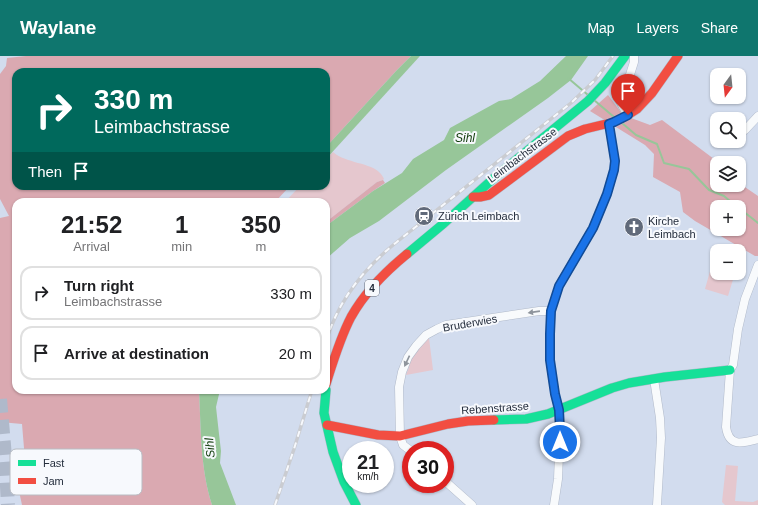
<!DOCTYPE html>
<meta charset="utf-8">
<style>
body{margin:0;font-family:Arial,sans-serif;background:#f6f6f6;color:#202124;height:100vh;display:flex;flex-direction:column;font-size:15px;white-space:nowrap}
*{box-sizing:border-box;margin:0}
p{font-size:13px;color:#757577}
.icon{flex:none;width:22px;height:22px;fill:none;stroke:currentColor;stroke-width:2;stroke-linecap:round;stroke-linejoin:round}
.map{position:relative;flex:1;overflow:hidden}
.panel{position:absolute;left:12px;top:142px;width:318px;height:196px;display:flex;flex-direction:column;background:#fff;border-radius:12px;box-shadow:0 1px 3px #0004}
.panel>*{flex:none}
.guide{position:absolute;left:12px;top:12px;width:318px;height:122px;border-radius:12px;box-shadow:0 1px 3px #0004;background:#00695c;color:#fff;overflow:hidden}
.needle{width:26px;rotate:195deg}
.controls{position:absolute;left:710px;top:12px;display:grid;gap:8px}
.controls a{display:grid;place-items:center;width:36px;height:36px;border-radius:8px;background:#fff;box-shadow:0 1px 3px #0004;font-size:20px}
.speed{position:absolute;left:342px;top:385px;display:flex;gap:8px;font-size:20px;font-weight:700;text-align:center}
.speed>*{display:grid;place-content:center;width:52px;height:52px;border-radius:50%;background:#fff;box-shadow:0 1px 3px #0004;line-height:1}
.speed small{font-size:10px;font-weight:400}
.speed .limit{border:6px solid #d22;background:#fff;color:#111}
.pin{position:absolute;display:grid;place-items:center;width:34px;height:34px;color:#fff;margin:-41px -17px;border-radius:50% 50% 50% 0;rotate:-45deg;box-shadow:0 0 4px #0007}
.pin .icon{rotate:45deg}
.me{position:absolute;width:44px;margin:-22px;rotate:0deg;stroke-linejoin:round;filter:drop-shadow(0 0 3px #0008)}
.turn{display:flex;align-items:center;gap:14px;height:84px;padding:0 16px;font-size:18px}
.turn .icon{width:52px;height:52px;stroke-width:2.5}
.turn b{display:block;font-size:28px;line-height:34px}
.then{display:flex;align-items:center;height:38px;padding:0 16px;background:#0003;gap:8px;font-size:15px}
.eta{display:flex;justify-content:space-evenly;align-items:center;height:68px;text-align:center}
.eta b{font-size:24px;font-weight:700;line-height:28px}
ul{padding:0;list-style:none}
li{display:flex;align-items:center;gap:12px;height:54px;margin:0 8px 6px;padding:0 8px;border:2px solid #e0e0e0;border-radius:12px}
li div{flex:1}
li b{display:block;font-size:15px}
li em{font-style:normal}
header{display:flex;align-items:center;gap:24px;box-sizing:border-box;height:56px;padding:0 20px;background:#0f766e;color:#fff}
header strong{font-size:19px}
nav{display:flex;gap:22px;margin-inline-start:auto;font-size:14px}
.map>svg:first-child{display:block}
.green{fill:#e5c7ce}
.forest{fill:#daa9b1;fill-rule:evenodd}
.water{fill:#97c699}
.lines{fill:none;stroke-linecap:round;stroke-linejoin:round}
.stream{stroke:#97c699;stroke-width:2}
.highway-tunnel{stroke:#afb9ca;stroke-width:14;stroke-dasharray:14 7;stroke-linecap:butt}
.street-casing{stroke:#b1baca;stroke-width:9}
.fast-casing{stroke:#b1baca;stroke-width:10}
.jam-casing{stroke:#b1baca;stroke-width:10}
.street{stroke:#f8fafc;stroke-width:8}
.fast{stroke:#16e098;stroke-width:9}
.jam{stroke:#f24e42;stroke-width:9}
.rail-casing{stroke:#caccd1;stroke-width:3.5}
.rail{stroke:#f7f9fd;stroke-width:2;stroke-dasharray:6;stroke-linecap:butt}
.oneway{fill:#8e949c}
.route-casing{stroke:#114b97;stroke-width:10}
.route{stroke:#1a73e8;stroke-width:7}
.labels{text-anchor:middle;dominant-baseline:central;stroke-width:4;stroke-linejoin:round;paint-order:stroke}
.shield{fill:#f7f9fd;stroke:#636a76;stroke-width:1}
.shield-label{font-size:10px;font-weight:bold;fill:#242d3c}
.street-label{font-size:11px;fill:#242d3c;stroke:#f7f9fd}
.poi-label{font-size:11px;fill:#242d3c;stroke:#f7f9fd;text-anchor:start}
.water-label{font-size:12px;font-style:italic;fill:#103b0a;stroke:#f7f9fd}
.key{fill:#f7f9fd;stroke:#b8bcc3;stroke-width:1}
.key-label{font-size:11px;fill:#242d3c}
</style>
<header>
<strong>Waylane</strong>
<nav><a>Map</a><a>Layers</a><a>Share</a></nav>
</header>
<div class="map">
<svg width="758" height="449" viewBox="0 0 758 449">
<rect width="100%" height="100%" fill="#d2dcee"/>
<g class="green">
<path d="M333,96C345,107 372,107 380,117C382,119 383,121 384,123L383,124L377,126L326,166V146H285L300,130H326V103Z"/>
<polygon points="714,201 717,202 717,217 735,217 728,240 705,233"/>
<path d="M429,282L433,314L406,319L409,311L407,310C411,300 420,289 429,282Z"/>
<polygon points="726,409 738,410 735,445 753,446 758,444 758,449 725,449 722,446"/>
</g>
<g class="forest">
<path d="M26,0H411L397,14L326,91V16H16V130H290L275,146H16V334H199C201,372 200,412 212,449H22L19,435L25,404L22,368L0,366V162L9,160L0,143V18L6,10L7,2Z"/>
<path d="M608,39L623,59L650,69L662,64L714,103L715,116L717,117V129H739V127L758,140V200H755L695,165L683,156L680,136L653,121L654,98L645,89L590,55ZM717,151H739V173H717Z"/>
<polygon points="383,124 385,127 373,135 326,170 326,166 377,126"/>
</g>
<g class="water">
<polygon points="411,0 420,0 326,103 326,91 397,14"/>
<polygon points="566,0 588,0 571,24 548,42 446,114 379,165 350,182 326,203 326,170 373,135 402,117 413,103 444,84 450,72 499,45 511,43 540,25"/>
<path d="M199,334H220L216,351L219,378L221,395L220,407L236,449H212C200,412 201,372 199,334Z"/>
</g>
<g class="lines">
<g class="stream">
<polyline points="568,22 588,39"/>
<polyline points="594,44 614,61"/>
<polyline points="622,67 636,79 657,88 664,107 689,113 709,134 724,140 737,151"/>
<polyline points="739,152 758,167"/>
</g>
<polyline class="highway-tunnel" points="0,343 6,412 8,449"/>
<defs>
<g id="street">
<polyline points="628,59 623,51 621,47 634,6 634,0"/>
<polyline points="739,78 745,74 758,60"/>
<path d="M758,209L745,243L738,273L733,309L730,314L726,371C729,392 743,387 758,383"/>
<polyline points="654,323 660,362 661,382 657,449"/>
<polyline points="411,395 403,389 400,380 399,331 402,316 408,301 416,290 426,279 437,273 446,269 539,255 551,255"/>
<polyline points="445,425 472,449"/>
<polyline points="554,449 558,423 560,374 559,354 555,338 550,304 550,279 551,255 559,230 593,172 607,138 614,114 615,105 609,68"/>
</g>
<g id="fast">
<polyline points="407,198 443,168 494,122 588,45 605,27 625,0"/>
<polyline points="326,334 324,357 333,396 344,426 356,449"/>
<polyline points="494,364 526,363 548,358 612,332 629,327 665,321 730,314"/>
</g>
<g id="jam">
<polyline points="473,141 480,141 489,139 568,80 585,73 614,66 623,62 637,53 652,37 678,0"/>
<path d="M326,328C333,306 340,282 351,261C365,236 385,216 407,198"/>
<polyline points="327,369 378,379 400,380 448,368 468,365 494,364"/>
</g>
</defs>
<use href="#street" class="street-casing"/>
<use href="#fast" class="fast-casing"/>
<use href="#jam" class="jam-casing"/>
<use href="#street" class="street"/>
<use href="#fast" class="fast"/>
<use href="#jam" class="jam"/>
<defs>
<g id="rail">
<path d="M326,285C339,243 364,212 398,185L571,47L595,24L613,0"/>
<polyline points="275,449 294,393 312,334"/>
</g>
</defs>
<use href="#rail" class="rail-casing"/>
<use href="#rail" class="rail"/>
</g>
<defs><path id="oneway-solid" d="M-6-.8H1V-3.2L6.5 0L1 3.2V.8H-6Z"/></defs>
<g class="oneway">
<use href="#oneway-solid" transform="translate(534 256) rotate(172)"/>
<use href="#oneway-solid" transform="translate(407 305) rotate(115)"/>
</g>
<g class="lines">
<defs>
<polyline id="route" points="560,386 560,374 559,354 555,338 550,304 550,278 551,255 559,230 593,172 607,138 614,114 615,105 609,68 614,66 628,59"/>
</defs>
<use href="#route" class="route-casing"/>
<use href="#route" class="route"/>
</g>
<defs>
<symbol id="station-disc" viewBox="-11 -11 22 22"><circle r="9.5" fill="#616a7a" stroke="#f7f9fd"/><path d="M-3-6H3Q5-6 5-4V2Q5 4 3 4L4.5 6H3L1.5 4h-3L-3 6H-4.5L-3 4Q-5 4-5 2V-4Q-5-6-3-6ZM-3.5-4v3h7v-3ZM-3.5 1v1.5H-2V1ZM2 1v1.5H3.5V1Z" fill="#fff"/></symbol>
<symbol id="church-disc" viewBox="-11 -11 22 22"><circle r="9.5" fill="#616a7a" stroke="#f7f9fd"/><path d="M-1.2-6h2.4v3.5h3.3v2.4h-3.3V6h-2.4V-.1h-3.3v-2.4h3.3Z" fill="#fff"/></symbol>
</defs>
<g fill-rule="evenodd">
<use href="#station-disc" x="413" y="149" width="22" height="22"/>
<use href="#church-disc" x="623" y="160" width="22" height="22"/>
</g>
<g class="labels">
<rect class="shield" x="365" y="224" width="14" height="16" rx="3"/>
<g class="shield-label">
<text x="372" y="232">4</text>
</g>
<g class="street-label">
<text transform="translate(522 99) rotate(-37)">Leimbachstrasse</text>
<text transform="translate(470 267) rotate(-10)">Bruderwies</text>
<text transform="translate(495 352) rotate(-4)">Rebenstrasse</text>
</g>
<g class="poi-label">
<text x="438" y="160">Zürich Leimbach</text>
<text x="648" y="165">Kirche<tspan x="648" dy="13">Leimbach</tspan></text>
</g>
<g class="water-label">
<text x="465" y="82">Sihl</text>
<text transform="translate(210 392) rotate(-95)">Sihl</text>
</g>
</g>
<rect x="10" y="393" width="132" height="46" rx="6" class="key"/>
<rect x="18" y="404" width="18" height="6" fill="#16e098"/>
<rect x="18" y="422" width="18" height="6" fill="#f24e42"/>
<g class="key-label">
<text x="43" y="411">Fast</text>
<text x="43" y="429">Jam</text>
</g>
</svg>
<div class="controls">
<a><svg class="needle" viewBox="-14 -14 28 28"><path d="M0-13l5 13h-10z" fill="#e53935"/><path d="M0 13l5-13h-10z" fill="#757577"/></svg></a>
<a><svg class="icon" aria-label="search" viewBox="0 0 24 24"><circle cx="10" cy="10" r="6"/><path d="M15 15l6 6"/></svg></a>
<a><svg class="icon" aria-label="layers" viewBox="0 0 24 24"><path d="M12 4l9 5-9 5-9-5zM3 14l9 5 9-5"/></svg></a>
<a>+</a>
<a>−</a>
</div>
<div class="speed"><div>21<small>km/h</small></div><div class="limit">30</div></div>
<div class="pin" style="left:628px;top:59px;background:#d93025"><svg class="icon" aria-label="arrive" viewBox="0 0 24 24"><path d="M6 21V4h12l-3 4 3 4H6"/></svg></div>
<svg class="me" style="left:560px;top:386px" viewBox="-20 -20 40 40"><circle r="17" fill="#1a73e8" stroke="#fff" stroke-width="3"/><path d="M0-11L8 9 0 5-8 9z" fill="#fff"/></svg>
<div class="guide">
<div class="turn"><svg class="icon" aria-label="right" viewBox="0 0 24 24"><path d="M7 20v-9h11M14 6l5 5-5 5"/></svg><div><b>330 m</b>Leimbachstrasse</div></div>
<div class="then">Then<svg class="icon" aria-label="arrive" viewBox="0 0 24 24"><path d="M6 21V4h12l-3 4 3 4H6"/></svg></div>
</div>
<section class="panel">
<div class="eta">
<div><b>21:52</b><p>Arrival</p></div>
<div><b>1</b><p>min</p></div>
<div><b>350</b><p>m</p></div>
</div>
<ul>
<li><svg class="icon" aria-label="right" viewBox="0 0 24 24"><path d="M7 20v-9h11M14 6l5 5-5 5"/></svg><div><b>Turn right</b><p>Leimbachstrasse</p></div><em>330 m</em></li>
<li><svg class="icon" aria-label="arrive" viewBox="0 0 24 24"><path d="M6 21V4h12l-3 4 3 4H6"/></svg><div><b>Arrive at destination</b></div><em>20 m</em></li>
</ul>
</section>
</div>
